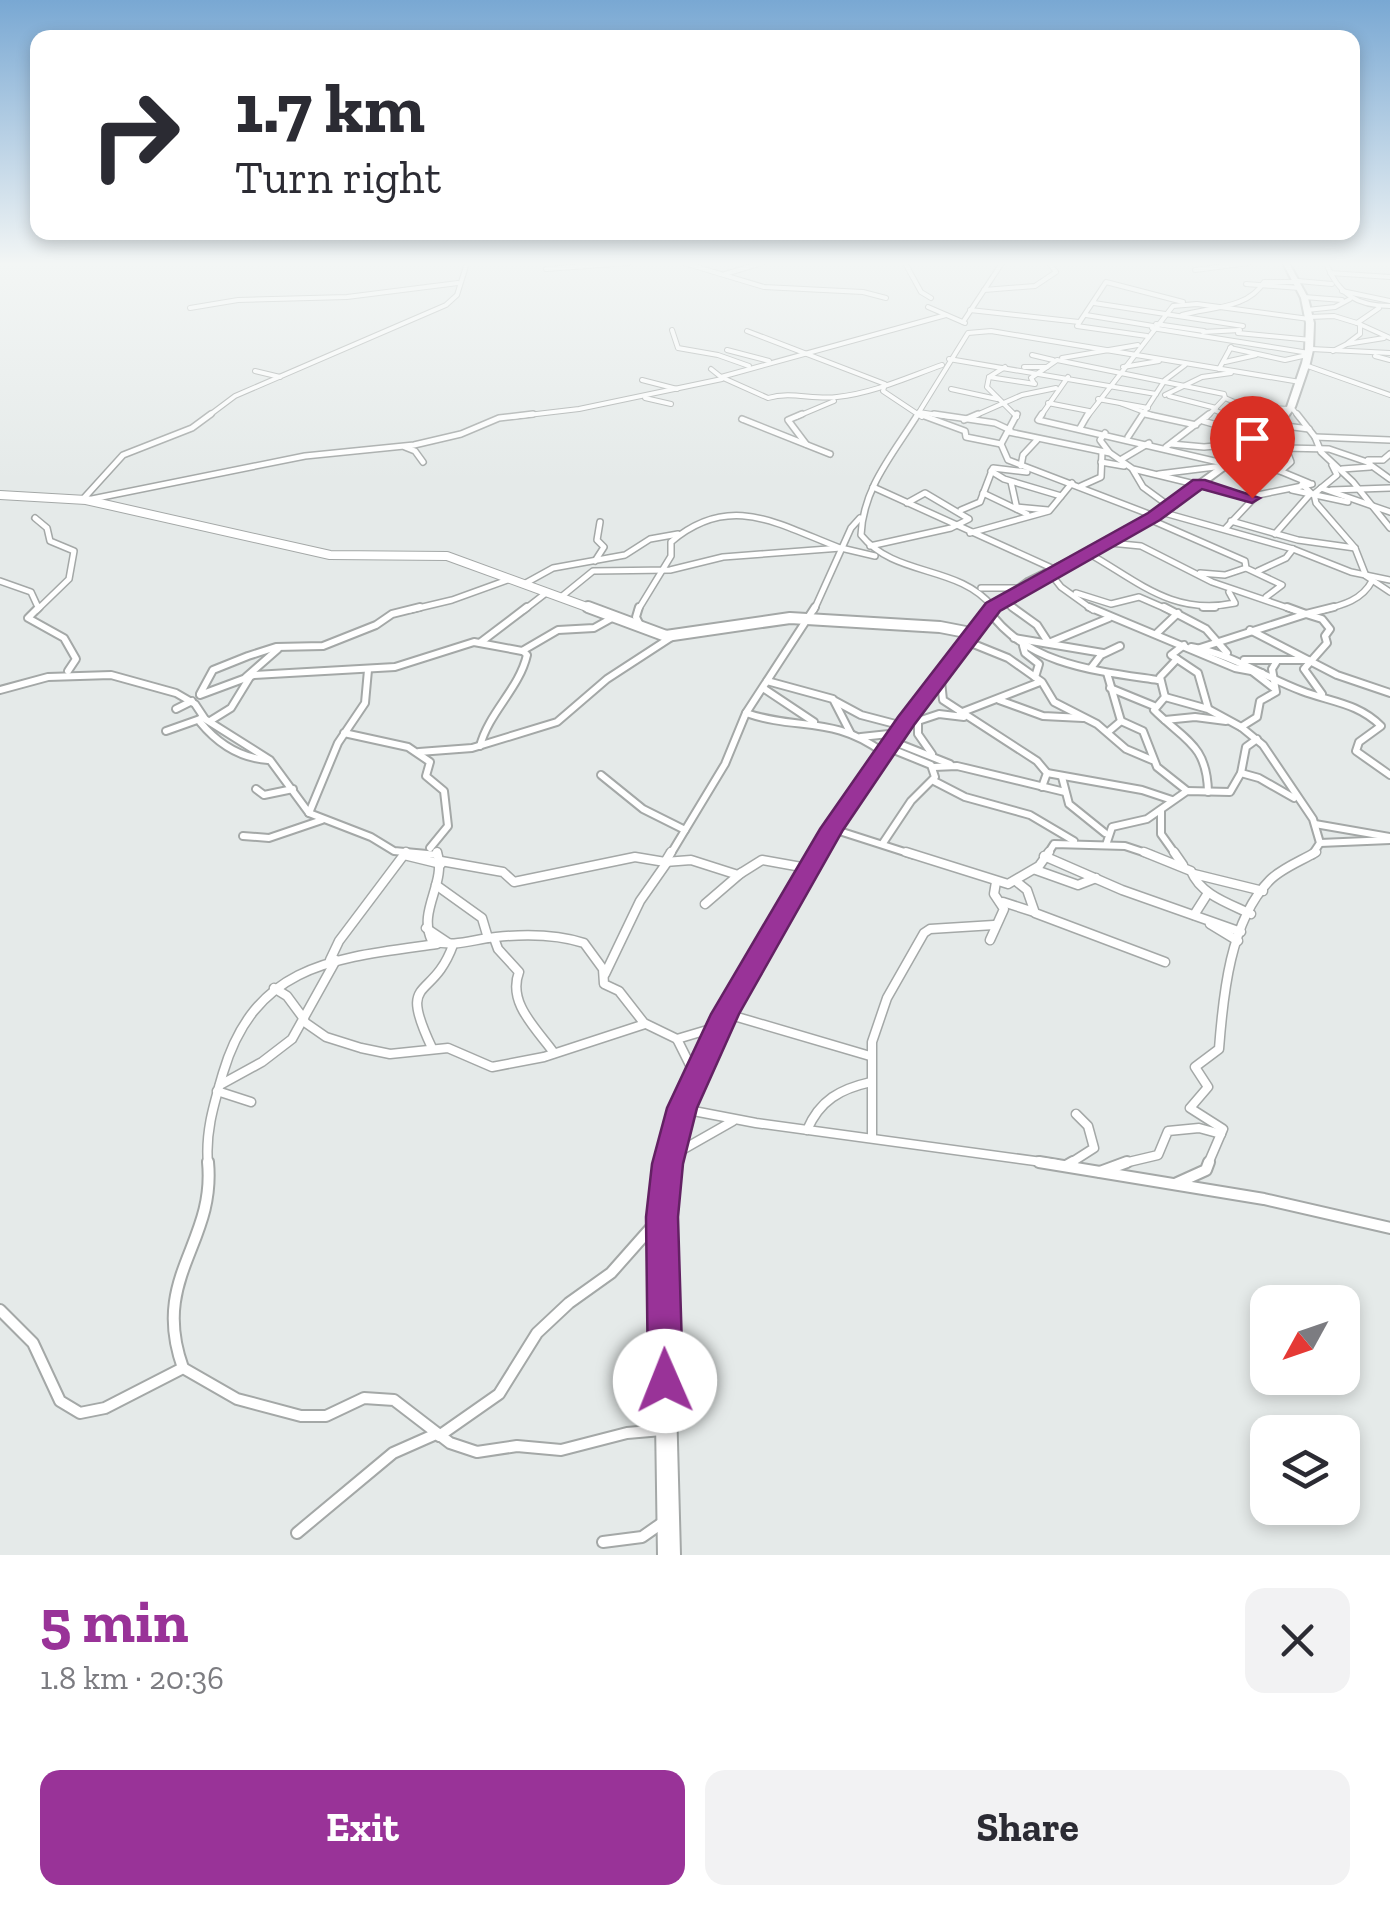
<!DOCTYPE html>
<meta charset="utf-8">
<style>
body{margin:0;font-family:"Zilla Slab",serif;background:#f2f2f3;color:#2b2b33;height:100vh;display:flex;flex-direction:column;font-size:38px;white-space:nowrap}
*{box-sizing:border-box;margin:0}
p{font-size:32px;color:#7c7c81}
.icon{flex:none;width:55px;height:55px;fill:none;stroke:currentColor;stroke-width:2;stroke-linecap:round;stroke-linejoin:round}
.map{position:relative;height:1555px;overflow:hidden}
.panel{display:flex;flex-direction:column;background:#fff;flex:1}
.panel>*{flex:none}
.hud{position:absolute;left:30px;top:30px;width:1330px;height:210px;border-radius:20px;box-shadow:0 5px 15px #0003;background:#fff;color:#2b2b33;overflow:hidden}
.needle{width:65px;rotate:230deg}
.controls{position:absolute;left:1250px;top:1285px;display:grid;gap:20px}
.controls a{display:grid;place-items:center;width:110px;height:110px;border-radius:20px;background:#fff;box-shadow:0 5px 15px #0003;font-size:50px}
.pin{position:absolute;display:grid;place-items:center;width:85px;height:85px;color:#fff;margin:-102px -42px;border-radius:50% 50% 50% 0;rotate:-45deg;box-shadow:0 0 10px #0007}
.pin .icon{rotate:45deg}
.me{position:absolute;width:110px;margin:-55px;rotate:359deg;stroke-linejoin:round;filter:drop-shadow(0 0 8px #0008)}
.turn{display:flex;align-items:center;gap:35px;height:210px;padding:0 40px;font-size:45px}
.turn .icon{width:130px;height:130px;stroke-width:2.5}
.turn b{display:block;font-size:70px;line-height:85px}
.round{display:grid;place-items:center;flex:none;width:105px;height:105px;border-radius:20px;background:#f2f2f3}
.summary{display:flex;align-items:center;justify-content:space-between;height:170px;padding:0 40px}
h1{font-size:60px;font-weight:700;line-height:75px;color:#993398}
.cta{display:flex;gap:20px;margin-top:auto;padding:20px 40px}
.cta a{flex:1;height:115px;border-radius:20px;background:#993398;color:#fff;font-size:40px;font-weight:700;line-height:115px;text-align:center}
.cta a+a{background:#f2f2f3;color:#2b2b33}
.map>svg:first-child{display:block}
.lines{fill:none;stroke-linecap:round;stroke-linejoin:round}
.street-far4-casing{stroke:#a4a8a7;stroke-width:6}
.street-far3-casing{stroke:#a4a8a7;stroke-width:8}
.street-far2-casing{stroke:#a4a8a7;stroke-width:10}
.street-far1-casing{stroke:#a4a8a7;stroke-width:11}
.street-casing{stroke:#a4a8a7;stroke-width:14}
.secondary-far1-casing{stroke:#a4a8a7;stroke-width:10}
.secondary-casing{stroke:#a4a8a7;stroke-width:14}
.highway-casing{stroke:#a4a8a7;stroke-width:4}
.street-far4{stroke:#fff;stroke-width:4}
.street-far3{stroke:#fff;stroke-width:5}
.street-far2{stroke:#fff;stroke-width:6}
.street-far1{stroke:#fff;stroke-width:8}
.street{stroke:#fff;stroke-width:10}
.secondary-far1{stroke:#fff;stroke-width:8}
.secondary{stroke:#fff;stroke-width:10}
.highway{fill:#fff;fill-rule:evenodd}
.route{fill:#993398;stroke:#632163;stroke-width:2.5}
</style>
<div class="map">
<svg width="1390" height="1555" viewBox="0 0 1390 1555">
<rect width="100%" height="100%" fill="#e5eae9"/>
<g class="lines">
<defs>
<g id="street-far4">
<polyline points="684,263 764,287 863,292 886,298"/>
<polyline points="905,263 921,292 931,298"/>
<path d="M1326,263C1338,294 1357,306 1390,306"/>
<polyline points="546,269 628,263"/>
<polyline points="1195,270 1248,263"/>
<polyline points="1330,273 1390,277"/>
<polyline points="725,274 762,263"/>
<polyline points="1298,281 1332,284"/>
<polyline points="1246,284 1300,288"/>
<polyline points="984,290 1035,286 1056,272 1049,263"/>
<polyline points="1342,291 1390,301"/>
<polyline points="1304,297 1342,300"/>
<polyline points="1094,303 1243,326"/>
<polyline points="928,307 965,323"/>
<polyline points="190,308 238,300 347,297 458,283"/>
<polyline points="1379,308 1357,323 1390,338"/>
<polyline points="970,310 1079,322"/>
<polyline points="1307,310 1335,307 1350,299"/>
<polyline points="1086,315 1153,326"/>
<path d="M1182,315C1210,307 1248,309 1264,282H1297"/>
<polyline points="1309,317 1334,316 1357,323"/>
<polyline points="963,322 1002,263"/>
<polyline points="1156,324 1204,331"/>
<polyline points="1152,328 1309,353"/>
<polyline points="672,330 678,348 718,355 749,366"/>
<polyline points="747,331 885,384 883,391 922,417"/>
<polyline points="1203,332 1240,330"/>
<polyline points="1238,333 1311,340"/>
<polyline points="1147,336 1077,326 1106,282 1183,302"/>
<polyline points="1348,343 1360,334 1360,326"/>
<polyline points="1230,348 1285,360 1307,355"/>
<polyline points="1311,349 1390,353"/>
<polyline points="727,350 769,361"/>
<polyline points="1333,351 1347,344 1384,338"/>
<polyline points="1032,355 1053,360"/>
<polyline points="1375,356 1390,360"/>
<polyline points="1062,358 1138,345"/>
<polyline points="949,359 1156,394"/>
<polyline points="1225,362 1256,355"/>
<path d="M942,365C908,377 874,393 837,397C813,400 791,391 768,398L721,377L946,315"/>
<polyline points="1305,365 1390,395"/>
<polyline points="1005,367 989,377 987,387 1017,417"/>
<polyline points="1024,367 1047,367"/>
<polyline points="1123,367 1159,361"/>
<polyline points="711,369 721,377"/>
<polyline points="1219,369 1231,347"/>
<polyline points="255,371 280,377"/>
<polyline points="989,377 1035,384"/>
<polyline points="642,380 677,389"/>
<polyline points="1034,383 1031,378 1057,360 1224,394 1225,398 1207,417"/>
<polyline points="951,389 997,399"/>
<polyline points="1165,395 1202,377 1231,373"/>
<polyline points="1169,396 1216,408"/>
<polyline points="645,398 671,404"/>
<polyline points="1225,398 1246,407 1290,409"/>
<polyline points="1098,399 1148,408"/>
<polyline points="1048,403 1089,411"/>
<polyline points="1120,403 1157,417"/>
<polyline points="1291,407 1299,417"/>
<polyline points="1214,410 1231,417"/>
<polyline points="919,412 951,417"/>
<polyline points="207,417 235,396 446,305 457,295 467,263"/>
<polyline points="511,417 579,409 722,379"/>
<polyline points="796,417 834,401"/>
<polyline points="916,417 968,333 991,331 1300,382"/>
<polyline points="972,417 1022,395 1056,388"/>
<polyline points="1040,417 1068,377"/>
<polyline points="1087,417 1173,306 1197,304 1309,319"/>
<polyline points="1141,417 1165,380 1185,365"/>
</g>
<g id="street-far3">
<polyline points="802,414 788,420 806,444"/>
<path d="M918,414C894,453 863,487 861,535C896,578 958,564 993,607"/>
<polyline points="919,414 965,431 966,437 1001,444"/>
<polyline points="934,414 995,423 1010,430"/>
<polyline points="1017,414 1001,444 1008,460 1154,516"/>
<polyline points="1042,414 1038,420 1227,464"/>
<polyline points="1145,414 1196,425"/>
<polyline points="1225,414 1253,425 1266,435"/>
<polyline points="1297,414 1315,437 1321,452 1353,482 1390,528"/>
<polyline points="742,419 830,454"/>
<polyline points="964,420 978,414"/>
<polyline points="1203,421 1261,438"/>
<polyline points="1278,425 1309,429"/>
<polyline points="1080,428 1088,414"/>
<polyline points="1009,432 1110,453 1133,469 1248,497 1312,484"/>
<polyline points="1105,433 1100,440 1109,452"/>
<polyline points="1128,437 1143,414"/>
<polyline points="1315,437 1390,440"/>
<polyline points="1260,440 1285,448 1329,449 1370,463"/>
<polyline points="1171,444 1204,447 1257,442"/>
<polyline points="405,447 415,451 423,462"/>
<polyline points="1166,447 1209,414"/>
<polyline points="1122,459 1149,443"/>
<polyline points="1233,460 1280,471 1309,483"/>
<polyline points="1101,462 1124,466"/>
<polyline points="1332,465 1337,475 1314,494 1316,503 1355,548 1366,576 1390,592"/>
<polyline points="1021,466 1023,455 1037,440"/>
<polyline points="1372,466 1390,479"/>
<polyline points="1342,469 1370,467 1368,460 1383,460 1390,454"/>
<polyline points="1133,470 1143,487 1169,506"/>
<polyline points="991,471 1004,479 1061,496"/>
<polyline points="1281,471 1291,462 1286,449"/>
<polyline points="1159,474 1223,466"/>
<polyline points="1011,482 1017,509"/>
<polyline points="1081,486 1101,477 1102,452"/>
<polyline points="873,487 1056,570"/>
<polyline points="1321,488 1390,512"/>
<polyline points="1292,490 1348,502"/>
<polyline points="1331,490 1390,488"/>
<polyline points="983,493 1027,514"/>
<polyline points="84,498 123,455 192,428 211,414"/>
<polyline points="87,500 305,456 414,445 461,434 499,418 533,414"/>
<polyline points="1015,507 1048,510"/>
<polyline points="961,510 980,502 993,468 1027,472"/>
<polyline points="1161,512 1293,549 1351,572 1390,580"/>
<polyline points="35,518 47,528 50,541 74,551 69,579 37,610"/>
<polyline points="1149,519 1245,561 1246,568 1282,585 1266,597"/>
<polyline points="1231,521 1298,540 1355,548"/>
<polyline points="1225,529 1255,497"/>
<polyline points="970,533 1049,511 1072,483"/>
<polyline points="1275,534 1311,493 1302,484"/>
<polyline points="1110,543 1141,546 1212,582 1294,610"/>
<polyline points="870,546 951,528 969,519 925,493 907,503"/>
<path d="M1088,553C1139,582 1173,616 1235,603L1229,592"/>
<polyline points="595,561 604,547 597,540 600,522"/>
<polyline points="1258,571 1286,558 1293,549"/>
<polyline points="1050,573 1061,587 1093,610"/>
<polyline points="1200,573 1225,575 1246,568"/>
<polyline points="0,581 31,592 37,605"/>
<polyline points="524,584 553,568 625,555 650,539 678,534"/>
<polyline points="981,588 1018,588"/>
<polyline points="1076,593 1111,604 1139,597 1169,610"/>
<polyline points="561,597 593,571 670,570 723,557 841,548 875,556"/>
<polyline points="1003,601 1016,610"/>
<polyline points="410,610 452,600 510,579"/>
<polyline points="524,610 546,593"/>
<path d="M638,610L671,556V542C730,492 777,524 840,548"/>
<polyline points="814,610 851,528 860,518"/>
<path d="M1323,610C1343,605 1362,600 1372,581"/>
</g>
<g id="street-far2">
<polyline points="39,607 28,618 64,638 76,659 68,671"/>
<polyline points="639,607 636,617 640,625"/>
<polyline points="1012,607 1037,625 1048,642"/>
<polyline points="1089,607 1235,668 1262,673"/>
<polyline points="1164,607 1206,629 1227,653"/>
<polyline points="1203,607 1215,607"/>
<polyline points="1287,607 1306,614 1334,607"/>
<path d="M989,611C1027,665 1097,671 1158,680"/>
<polyline points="1250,630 1337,675 1390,693"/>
<polyline points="1156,634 1178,613"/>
<polyline points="1014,638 1103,653"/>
<polyline points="966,641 1008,658 1042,682 1054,702 1097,724 1126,749 1152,760"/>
<polyline points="481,642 527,607"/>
<polyline points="1051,642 1109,618"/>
<polyline points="1184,645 1171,655 1198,673 1208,708"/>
<polyline points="1023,646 1025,653 1039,664 1035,677"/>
<path d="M1191,647C1232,654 1264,677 1302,691C1331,702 1358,703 1381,726L1359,742L1356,751L1390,775"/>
<polyline points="1200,648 1306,614 1322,619 1330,629 1325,636 1327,643 1304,669 1322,694"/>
<path d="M1177,659L1160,677L1165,697L1154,710C1184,740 1207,744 1208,792"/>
<polyline points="1244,660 1308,660"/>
<polyline points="1091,668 1101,655 1120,646"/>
<polyline points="1253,672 1275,689"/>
<polyline points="1107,673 1121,721 1108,732"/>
<polyline points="246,677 278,649"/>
<polyline points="767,681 833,699 851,734"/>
<polyline points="941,681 943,700 1037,761 1047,773 1042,787"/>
<polyline points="763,688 814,722"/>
<polyline points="1110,688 1154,706"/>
<polyline points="0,690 48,677 111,675 176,693 195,704 205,719 270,760 309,813 371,837 394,851 438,855"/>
<polyline points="200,694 213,670 248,656 276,647 323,646 376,625 392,614 420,607"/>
<polyline points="200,695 254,675 395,667 474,642 522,651 558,630 594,628 612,618"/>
<polyline points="1165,697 1208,709 1241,727 1263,745 1313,819 1320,843 1312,855"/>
<polyline points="999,700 1043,716 1083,718"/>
<polyline points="835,701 861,715 903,726 939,714 964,717"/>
<polyline points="176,709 192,701"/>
<path d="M746,713C799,731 833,715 884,753"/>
<polyline points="960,713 1040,682"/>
<path d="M202,716L200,722C218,744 240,758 268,760"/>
<polyline points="918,720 918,734 932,754"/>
<polyline points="1165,720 1195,717 1226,721"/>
<polyline points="210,721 231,708 250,677"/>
<polyline points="1121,721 1143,731 1157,767 1186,790"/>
<polyline points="1241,727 1257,717 1260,701 1276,692 1272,669 1277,661"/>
<polyline points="166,731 200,719"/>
<polyline points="344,733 408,747 430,762 426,776 444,791 448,826 430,848"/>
<polyline points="861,737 898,733"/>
<polyline points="892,741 950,764"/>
<path d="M480,746C489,712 519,689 527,655L523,651"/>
<polyline points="419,752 472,748 557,722 607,679 673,636"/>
<polyline points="934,767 957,766 1065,792"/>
<polyline points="1047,773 1142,790 1172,800"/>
<polyline points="1241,773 1259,778 1294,798"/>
<polyline points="601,775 643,809 685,830"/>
<polyline points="1062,777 1069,804 1105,833"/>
<polyline points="934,781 965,797 1030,815 1074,841"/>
<polyline points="256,789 264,795 293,789"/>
<polyline points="1161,810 1161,834 1176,855"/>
<polyline points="309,813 338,743 365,703 368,670"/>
<polyline points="1315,824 1390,837"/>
<polyline points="833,829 914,855"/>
<polyline points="243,836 269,838 322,820"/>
<polyline points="883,843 911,801 935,777 931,765 889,748"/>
<polyline points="1320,843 1390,840"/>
<polyline points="1106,845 1112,827 1147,819 1187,791 1230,792 1241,773 1246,747 1257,739"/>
<polyline points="670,855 725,764 746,713 815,607"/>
<polyline points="1047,855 1054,844 1125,846 1152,855"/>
</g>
<g id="street-far1">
<path d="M437,852C447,884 417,910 432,941C454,948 474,939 496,937C525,934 556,934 584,943L603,969L604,984L619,991L644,1023L677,1039L694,1073"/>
<polyline points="906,852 1008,884 1039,866 1049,852"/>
<path d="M1144,852L1191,871C1201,895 1228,903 1251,914"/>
<polyline points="1174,852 1183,865"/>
<polyline points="404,855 441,864"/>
<polyline points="1044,856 1122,890 1241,932"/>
<polyline points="441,861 503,872 514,882 635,857 665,862 691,860 738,875 762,860 807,868"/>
<polyline points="665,862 671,852"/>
<polyline points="1036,870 1078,885 1096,878"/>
<polyline points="1194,874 1263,891"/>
<polyline points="1017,882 1027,890 1035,913 1165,962"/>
<polyline points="436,885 482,918 488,938"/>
<polyline points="1003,902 1034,912"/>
<polyline points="705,904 741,873"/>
<polyline points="1194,915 1208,893"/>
<polyline points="1210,924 1238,941"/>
<polyline points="426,928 450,944"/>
<path d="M494,938L498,949L519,972C507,1003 537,1029 554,1053"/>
<polyline points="990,940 1004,909 994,894 996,882"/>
<polyline points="330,960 339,941 406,852"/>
<polyline points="605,974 640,901 668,861"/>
<polyline points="274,988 287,996 304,1019"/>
<polyline points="727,1014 870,1056"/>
<polyline points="303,1021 326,1037 361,1048 390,1054 448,1048 492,1067 544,1057 645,1024"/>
<polyline points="677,1039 714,1028"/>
<path d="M432,1048C397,974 432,1003 453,945"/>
<polyline points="220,1085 262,1062 292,1039 336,960"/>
<polyline points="217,1091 251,1102"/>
<polyline points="683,1109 756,1123 1057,1164"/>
<path d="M807,1130C820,1100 840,1089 871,1082"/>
<polyline points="872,1138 872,1042 887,998 924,933 930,929 994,925"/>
<polyline points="675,1154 733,1121"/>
<path d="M208,1164C205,1132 214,1104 223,1073C256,962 337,958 437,944"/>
<polyline points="1069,1164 1094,1148 1088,1126 1076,1114"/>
<polyline points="1120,1164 1158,1155 1168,1131 1199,1128 1221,1134"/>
<path d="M1208,1164L1223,1129L1190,1108L1208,1087L1195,1067L1219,1049C1223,996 1230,920 1270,880C1282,868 1301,861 1316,852"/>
</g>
<g id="street">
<polyline points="1039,1162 1264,1199 1390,1228"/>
<polyline points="1066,1166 1073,1162"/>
<polyline points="1100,1172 1127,1162"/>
<polyline points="1175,1184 1206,1170 1209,1162"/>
<polyline points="0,1310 33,1343 60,1401 80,1413 105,1408 183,1368 237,1399 301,1416 326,1416 364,1398 394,1400 450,1443 477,1452 517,1446 561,1450 627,1433 662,1430"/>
<path d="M183,1368C150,1277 216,1244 208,1162"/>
<polyline points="439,1436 499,1394 537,1333 569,1303 611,1273 657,1221"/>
<polyline points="297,1533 393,1453 436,1434"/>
<polyline points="603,1542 642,1537 662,1523"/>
</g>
<polyline id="secondary-far1" points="0,495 86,500 330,555 447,556 595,610"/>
<polyline id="secondary" points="588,607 666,636 790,618 940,627 971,633"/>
<polygon id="highway" points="1283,263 1289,263 1308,298 1314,323 1313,350 1310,363 1295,407 1283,423 1264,441 1181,502 1111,545 1034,584 993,613 838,830 732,1013 690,1109 676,1164 671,1217 680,1555 658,1555 653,1217 660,1164 674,1109 717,1013 827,826 985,609 1027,579 1105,541 1175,498 1258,438 1277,420 1287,407 1302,363 1305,350 1306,323 1301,298"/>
</defs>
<use href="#street-far4" class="street-far4-casing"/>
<use href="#street-far3" class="street-far3-casing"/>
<use href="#street-far2" class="street-far2-casing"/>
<use href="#street-far1" class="street-far1-casing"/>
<use href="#street" class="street-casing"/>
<use href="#secondary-far1" class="secondary-far1-casing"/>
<use href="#secondary" class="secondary-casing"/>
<use href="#highway" class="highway-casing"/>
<use href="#street-far4" class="street-far4"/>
<use href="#street-far3" class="street-far3"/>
<use href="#street-far2" class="street-far2"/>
<use href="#street-far1" class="street-far1"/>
<use href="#street" class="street"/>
<use href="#secondary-far1" class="secondary-far1"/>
<use href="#secondary" class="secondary"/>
<use href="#highway" class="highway"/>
</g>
<linearGradient id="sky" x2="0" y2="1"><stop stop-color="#79a8d3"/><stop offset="0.55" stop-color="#f3f6f5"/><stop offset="1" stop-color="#f3f6f5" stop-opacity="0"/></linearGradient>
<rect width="1390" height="480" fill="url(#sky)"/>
<polygon class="route" points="1193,480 1205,480 1260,498 1252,503 1202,489 1160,520 1000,611 914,725 843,830 739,1014 697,1108 683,1164 678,1217 683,1381 678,1393 665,1398 653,1393 648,1381 646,1217 652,1164 667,1108 711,1014 820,829 898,717 986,603 1148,513"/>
</svg>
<div class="controls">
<a><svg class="needle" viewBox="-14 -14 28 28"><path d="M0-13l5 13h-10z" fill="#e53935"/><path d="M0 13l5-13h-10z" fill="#7c7c81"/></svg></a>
<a><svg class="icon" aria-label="layers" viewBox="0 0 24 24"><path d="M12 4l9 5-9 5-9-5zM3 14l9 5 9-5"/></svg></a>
</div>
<div class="pin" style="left:1252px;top:498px;background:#d93025"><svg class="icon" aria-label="arrive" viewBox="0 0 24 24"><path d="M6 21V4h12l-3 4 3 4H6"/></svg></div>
<svg class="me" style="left:665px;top:1381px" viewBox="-20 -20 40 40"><circle r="19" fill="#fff"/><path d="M0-13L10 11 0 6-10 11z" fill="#993398"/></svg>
<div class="hud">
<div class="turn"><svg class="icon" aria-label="right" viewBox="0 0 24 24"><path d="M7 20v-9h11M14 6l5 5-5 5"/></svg><div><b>1.7 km</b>Turn right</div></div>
</div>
</div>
<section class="panel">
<div class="summary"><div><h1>5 min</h1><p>1.8 km · 20:36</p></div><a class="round"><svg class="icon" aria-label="close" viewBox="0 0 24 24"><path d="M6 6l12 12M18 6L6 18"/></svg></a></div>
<div class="cta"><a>Exit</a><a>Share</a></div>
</section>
